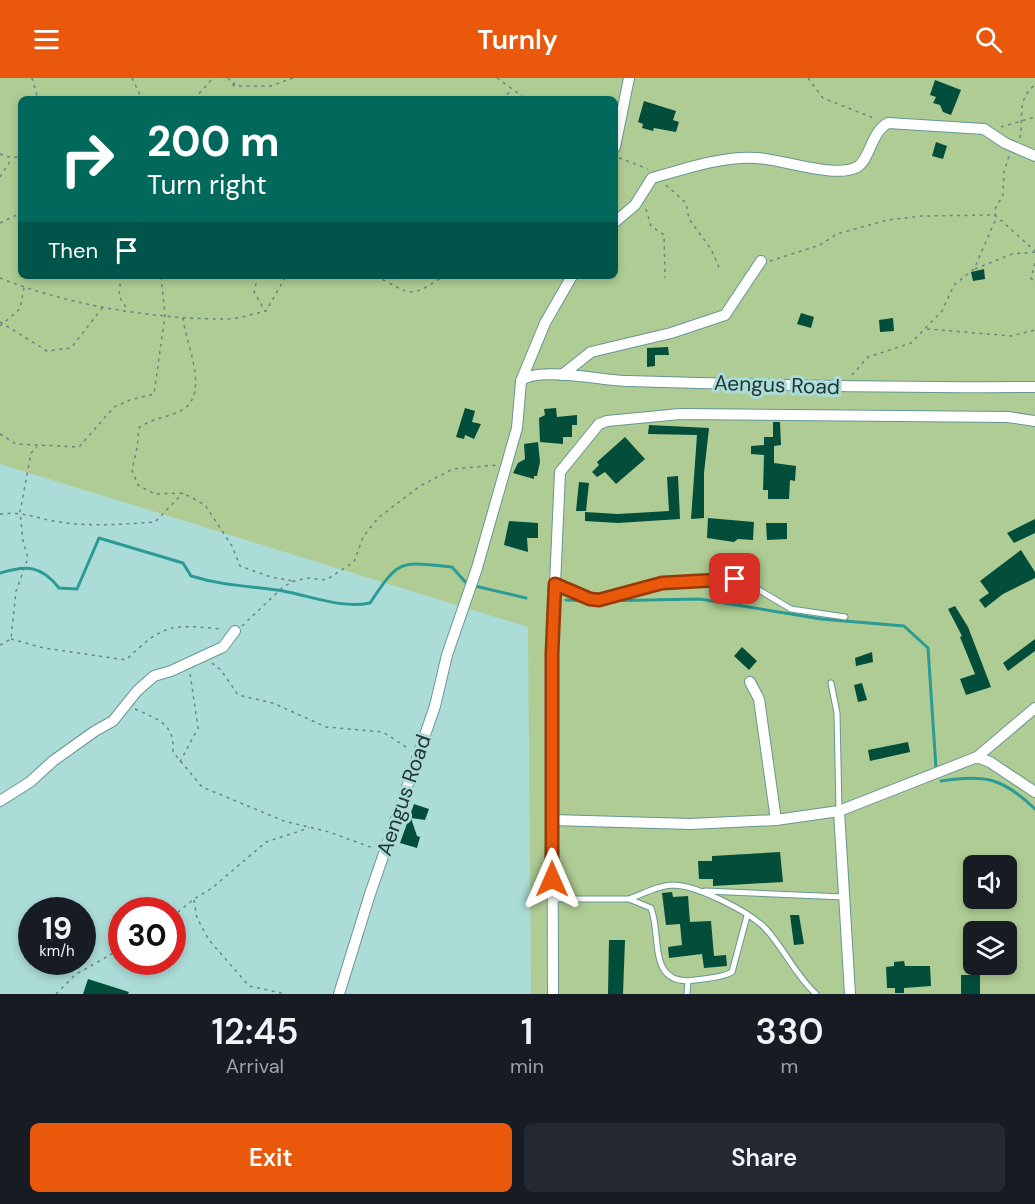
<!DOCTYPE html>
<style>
body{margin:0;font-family:"DM Sans",sans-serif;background:#242831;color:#f1f3f6;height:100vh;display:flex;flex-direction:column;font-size:22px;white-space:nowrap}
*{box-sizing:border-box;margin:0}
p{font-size:20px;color:#9ea1a6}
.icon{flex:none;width:33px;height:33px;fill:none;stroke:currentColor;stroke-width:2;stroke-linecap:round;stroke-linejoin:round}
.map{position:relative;height:916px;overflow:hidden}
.drawer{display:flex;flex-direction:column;background:#171b24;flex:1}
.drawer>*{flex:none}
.hud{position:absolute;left:18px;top:18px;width:600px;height:183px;border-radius:9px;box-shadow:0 3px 9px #0003;background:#00695c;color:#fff;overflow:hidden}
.fabs{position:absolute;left:963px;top:777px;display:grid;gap:12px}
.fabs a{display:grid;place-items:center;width:54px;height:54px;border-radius:9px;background:#171b24;box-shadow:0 3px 9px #0003;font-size:30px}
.speed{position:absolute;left:18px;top:819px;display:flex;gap:12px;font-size:30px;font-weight:700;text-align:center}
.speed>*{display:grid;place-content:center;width:78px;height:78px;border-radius:50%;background:#171b24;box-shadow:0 3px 9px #0003;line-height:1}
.speed small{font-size:15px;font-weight:400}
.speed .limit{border:9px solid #d22;background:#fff;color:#111}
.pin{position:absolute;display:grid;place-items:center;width:51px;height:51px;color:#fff;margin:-26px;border-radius:12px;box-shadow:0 3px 9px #0006}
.me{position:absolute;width:66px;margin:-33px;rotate:0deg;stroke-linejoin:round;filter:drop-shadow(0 0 4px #0008)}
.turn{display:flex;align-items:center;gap:21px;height:126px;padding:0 30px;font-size:27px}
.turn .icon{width:78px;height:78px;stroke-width:2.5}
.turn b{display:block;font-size:42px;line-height:51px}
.then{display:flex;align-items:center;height:57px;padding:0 30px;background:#0003;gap:12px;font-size:22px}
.eta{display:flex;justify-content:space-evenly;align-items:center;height:102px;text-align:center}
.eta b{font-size:36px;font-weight:600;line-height:42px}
.button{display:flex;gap:12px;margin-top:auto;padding:12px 30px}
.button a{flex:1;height:69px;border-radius:9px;background:#ea580c;color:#fff;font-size:24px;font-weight:600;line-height:69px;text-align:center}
.button a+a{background:#242831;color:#f1f3f6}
header{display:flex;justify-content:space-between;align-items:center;height:78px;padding:0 30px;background:#ea580c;color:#fff;font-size:27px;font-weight:600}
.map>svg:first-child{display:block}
.green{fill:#afcc94;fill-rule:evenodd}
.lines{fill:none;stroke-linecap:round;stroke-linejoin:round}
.stream{stroke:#2b9b96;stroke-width:3}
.building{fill:#034d3b}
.service-casing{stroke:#679692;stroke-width:7}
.minor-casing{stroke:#679692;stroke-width:12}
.path{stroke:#658684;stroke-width:1.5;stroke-dasharray:3 4.5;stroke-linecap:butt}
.service{stroke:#fff;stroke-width:5}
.minor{stroke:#fff;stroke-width:10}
.route-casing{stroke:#983908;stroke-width:15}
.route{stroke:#ea580c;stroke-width:10}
.labels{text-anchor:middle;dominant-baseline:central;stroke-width:6;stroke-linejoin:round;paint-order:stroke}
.street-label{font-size:21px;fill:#223635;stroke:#acdcd8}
</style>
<header><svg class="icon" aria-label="menu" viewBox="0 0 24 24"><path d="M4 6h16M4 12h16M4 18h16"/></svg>Turnly<svg class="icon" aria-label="search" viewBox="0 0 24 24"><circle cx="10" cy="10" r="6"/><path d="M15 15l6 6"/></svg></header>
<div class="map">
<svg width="1035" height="916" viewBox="0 0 1035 916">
<rect width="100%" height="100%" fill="#acdcd8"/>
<path class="green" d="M0,0H1035V916H531L528,549L0,386ZM21,21H615V198H21ZM974,788H1006V820H974ZM974,854H1006V886H974Z"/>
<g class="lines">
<g class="stream">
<path d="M0,495C26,487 41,487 59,510L77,511L99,460L183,485L191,498C224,508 250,508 283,513C311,518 342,531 370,525C400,480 399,484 452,489L468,507"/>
<polyline points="475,508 526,520"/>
<polyline points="566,522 591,523"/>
<polyline points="598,523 700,521 821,541 904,548 928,570 936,690"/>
<path d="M941,703C985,696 1003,700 1035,731"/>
</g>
</g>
<g class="building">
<polygon points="935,2 961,12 951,37 943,34 940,27 933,25 936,19 930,17"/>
<polygon points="644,23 676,33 673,42 679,44 676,54 654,50 653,53 642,50 643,46 638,44"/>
<polygon points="936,64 947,68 943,81 932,78"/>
<polygon points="984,191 985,201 973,203 971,194"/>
<polygon points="801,235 814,239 811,250 797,246"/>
<polygon points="893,240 894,253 880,254 879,242"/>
<polygon points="668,269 669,277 655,277 655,288 647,289 647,270"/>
<polygon points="465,330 475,333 472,344 481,346 474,361 465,357 464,361 456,359"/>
<polygon points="556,330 557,339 577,337 577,347 572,347 572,359 563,359 563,366 540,364 539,340 545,337 544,331"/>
<polygon points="773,344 780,344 781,367 774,368 774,385 796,388 795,403 790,402 789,421 768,421 768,412 763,412 764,377 751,376 751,368 764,367 764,359 773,359"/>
<polygon points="649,347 709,350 704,395 704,440 691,441 697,357 648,356"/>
<polygon points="625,359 645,381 616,406 605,394 597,399 592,394 599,387 597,384"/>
<polygon points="538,364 540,384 537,398 534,398 534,401 513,395 518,385 525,381 524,366"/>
<polygon points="678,398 680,441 618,445 585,443 585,434 618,436 669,433 667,399"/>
<polygon points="579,404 589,405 586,433 576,433"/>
<polygon points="708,440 754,444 753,462 738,461 734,464 707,460"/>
<polygon points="1035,441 1035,455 1014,465 1007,455"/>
<polygon points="509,443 538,445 538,460 527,460 528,474 504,467"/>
<polygon points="766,445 787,445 787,461 767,462"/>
<polygon points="1021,472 1035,494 1035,500 1003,516 985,530 979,522 989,515 980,503"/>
<polygon points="955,528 968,549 991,609 966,617 960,601 975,596 960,559 962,558 948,531"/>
<polygon points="1035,561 1035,573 1008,593 1003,585"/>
<polygon points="742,569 757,583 749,592 734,578"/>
<polygon points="872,574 873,584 856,588 855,580"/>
<polygon points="862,605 867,622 858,624 854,607"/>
<polygon points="908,664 910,674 870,683 868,672"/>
<polygon points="414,726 429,731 425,742 411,740 417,758 420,759 417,770 400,765"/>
<polygon points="780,774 783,804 713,808 713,801 699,801 698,783 712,783 712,778"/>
<polygon points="672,814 673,819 688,818 690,844 711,843 714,878 726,877 727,888 704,890 702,876 669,880 668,869 682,867 680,846 666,847 662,815"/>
<polygon points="790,837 799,837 804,866 794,867"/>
<polygon points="609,862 625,862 623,916 608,916"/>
<polygon points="904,883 905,888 930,888 931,908 904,910 904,915 895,915 895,910 887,910 886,889 894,888 894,884"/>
<rect x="961" y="897" width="19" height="19"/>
<polygon points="88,901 129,914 128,916 83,916"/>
</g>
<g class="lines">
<defs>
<g id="service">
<polyline points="555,506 590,521 599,521 661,505 735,501 749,506 791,531 845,539"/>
<polyline points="831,605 837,635 839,733"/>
<polyline points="705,813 844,819"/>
<path d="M554,821H629L651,830C662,859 647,909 695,902C707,900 722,900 732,894L747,838"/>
<path d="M629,821C643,816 659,807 674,807C698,808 748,833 765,850C784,870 795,897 816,916"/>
<polyline points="687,916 688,903"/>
</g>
<g id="minor">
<polyline points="615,69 629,0"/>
<path d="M615,144L635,127L652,100C685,91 722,78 756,80C782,81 835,101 857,89C870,82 871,54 888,45L984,51L1005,65L1035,78"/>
<polyline points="562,297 591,274 671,255 725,237 761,183"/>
<polyline points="521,303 545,245 572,198"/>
<polyline points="750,604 759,621 776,742"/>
<polyline points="977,679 1035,630"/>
<polyline points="0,723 30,704 53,683 95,653 113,643 137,613 154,598 171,593 223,569 235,553"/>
<polyline points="839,733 850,916"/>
<polyline points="552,742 690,746 776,742 839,733 977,679 990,684 1035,714"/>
<path d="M339,916L370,816L435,628L447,577L477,490L517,350L521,303C536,288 605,303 628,303C764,307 899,310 1035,309"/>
<polyline points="553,916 552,575 560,394 599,346 607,343 680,336 1008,339 1035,343"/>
</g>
</defs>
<use href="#service" class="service-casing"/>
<use href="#minor" class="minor-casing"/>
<g class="path">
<polyline points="32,0 38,21"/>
<polyline points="132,0 142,21"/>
<polyline points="228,0 234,8 271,8 293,0"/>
<polyline points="497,0 526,21"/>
<polyline points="808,0 823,20 876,41"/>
<polyline points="234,7 235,0"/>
<polyline points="194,21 213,0"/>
<polyline points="501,21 512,12"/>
<polyline points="1001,49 1035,39"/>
<path d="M1020,60C1024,40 1016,21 1035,7"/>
<polyline points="0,76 12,80 21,78"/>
<polyline points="619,80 648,91"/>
<polyline points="0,99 12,80"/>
<polyline points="666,107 686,125 689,141 711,171 719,189"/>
<polyline points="646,131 651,148 664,157 665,200"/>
<polyline points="0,145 21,135"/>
<polyline points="770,183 820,167 837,156 887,142 922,138 995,137 1035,173"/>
<polyline points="1035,185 1031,200 1035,205"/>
<polyline points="975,191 1012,176 1035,174"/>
<polyline points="121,198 119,218 127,231"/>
<polyline points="258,198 254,214 265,233"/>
<path d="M376,198C413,217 408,221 444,198"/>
<path d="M0,200C67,227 153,241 225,241C238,241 253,236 266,233L286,198"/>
<path d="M183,240C185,264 211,316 182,332C168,340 151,340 139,350L137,370L132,392L138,407L155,416L183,415L205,427L232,468L240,488L271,499L293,503"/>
<polyline points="0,244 47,273 71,270 103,229"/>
<polyline points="0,248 20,231 24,210"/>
<polyline points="927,251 1011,258 1035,252"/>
<polyline points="852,297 868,279 911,265 942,233 954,207 974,191 995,143 995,131 1003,117 1004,94 1009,78"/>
<polyline points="0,356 16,366 79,369 114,329 130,322 154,316 165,237 161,198"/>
<path d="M0,436C26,433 36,441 60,444C92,449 123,446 155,444L183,415"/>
<polyline points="242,548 283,509 294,503 309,500 326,502 354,484 363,459 378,440 420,408 453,391 497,387"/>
<path d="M11,561L44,570L126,582C163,546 171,546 221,551"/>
<polyline points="0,567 11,561 16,513 28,480 23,463 20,434 31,375 37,369"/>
<polyline points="212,585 221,592 238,617 273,625 326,649 383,654 409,671"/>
<path d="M135,631C157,641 175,645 173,674L202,709L284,743L329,754L373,770"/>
<polyline points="180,684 198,650 190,595"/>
<polyline points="194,822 197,840 209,862 249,908 286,916"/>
<polyline points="172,839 194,821 212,810 266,764 309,750"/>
<polyline points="56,916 75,897 122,870"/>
</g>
<use href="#service" class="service"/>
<use href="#minor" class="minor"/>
</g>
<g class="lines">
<defs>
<polyline id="route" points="552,801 552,575 555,506 590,521 599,522 662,505 735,501"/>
</defs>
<use href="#route" class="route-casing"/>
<use href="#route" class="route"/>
</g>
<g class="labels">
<g class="street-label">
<text transform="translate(777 307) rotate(2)">Aengus Road</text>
<text transform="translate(404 717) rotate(-71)">Aengus Road</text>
</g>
</g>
</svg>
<div class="fabs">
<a><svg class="icon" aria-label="sound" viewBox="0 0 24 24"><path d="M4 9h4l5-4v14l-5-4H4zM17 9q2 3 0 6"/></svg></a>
<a><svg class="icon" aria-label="layers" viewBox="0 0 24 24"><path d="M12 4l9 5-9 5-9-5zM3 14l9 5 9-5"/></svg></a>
</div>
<div class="speed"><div>19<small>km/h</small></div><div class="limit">30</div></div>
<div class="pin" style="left:735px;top:501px;background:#d93025"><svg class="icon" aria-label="arrive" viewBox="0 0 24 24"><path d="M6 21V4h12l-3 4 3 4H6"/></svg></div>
<svg class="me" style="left:552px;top:801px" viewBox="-20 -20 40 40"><path d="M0-17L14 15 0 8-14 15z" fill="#ea580c" stroke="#fff" stroke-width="4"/></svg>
<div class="hud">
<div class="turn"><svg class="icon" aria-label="right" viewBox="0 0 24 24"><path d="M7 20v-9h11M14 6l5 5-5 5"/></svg><div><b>200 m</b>Turn right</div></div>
<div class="then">Then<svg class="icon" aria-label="arrive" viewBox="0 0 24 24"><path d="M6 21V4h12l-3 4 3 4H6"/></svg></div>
</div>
</div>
<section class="drawer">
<div class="eta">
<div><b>12:45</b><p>Arrival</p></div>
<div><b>1</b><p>min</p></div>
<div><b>330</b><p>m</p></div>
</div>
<div class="button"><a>Exit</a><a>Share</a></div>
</section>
